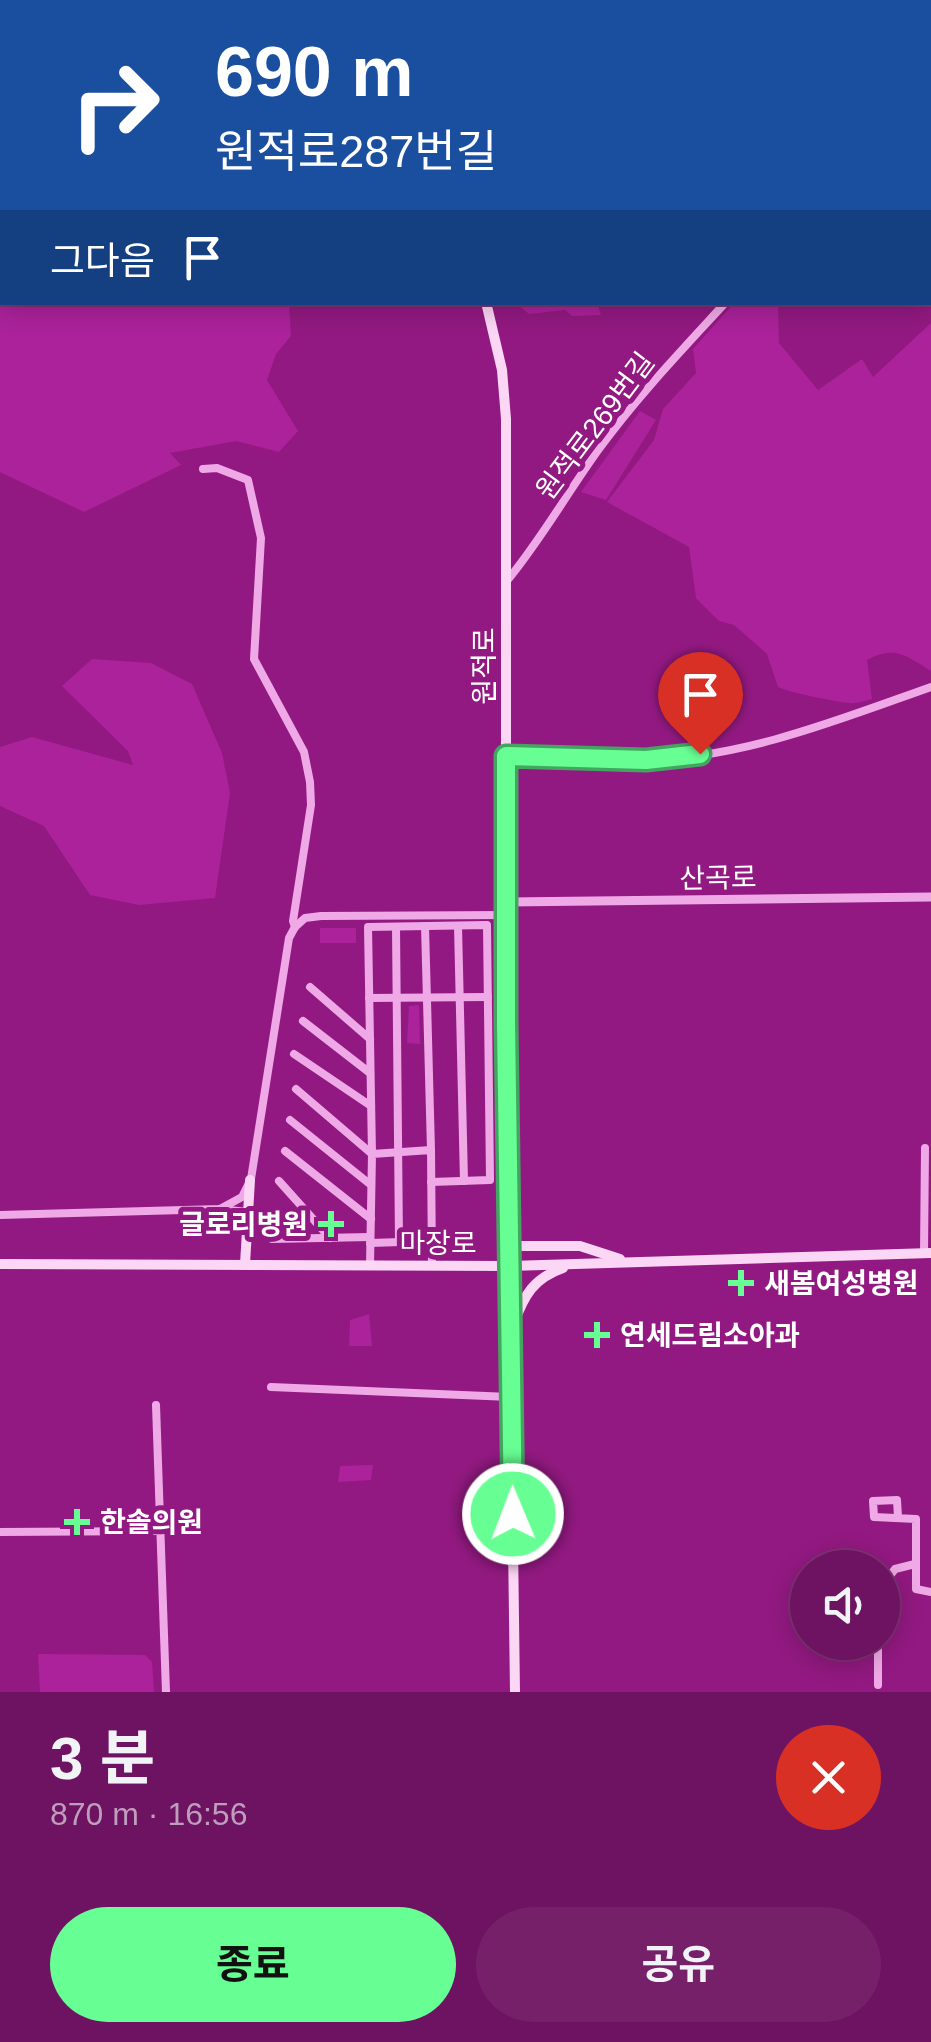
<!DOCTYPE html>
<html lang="ko">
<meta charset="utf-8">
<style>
body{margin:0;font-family:Helvetica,"Noto Sans KR",sans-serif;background:#76206a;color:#f1f3f6;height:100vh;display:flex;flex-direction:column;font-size:38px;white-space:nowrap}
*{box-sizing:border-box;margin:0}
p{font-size:32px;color:#bf9ebd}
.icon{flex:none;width:55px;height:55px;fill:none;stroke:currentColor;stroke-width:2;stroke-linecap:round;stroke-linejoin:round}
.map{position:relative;height:1692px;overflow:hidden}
.panel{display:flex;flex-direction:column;background:#6e1361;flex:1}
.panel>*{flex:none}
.banner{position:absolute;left:0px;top:0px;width:932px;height:305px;box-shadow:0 5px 25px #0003,0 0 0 2px #803276;background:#1a4fa0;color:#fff;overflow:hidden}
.buttons{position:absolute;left:790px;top:1550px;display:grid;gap:20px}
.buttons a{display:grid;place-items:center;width:110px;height:110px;border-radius:50%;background:#6e1361;box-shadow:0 5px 25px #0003,0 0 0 2px #803276;font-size:50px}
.pin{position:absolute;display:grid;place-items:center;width:85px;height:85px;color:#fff;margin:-102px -42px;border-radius:50% 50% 50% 0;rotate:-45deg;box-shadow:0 0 10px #0007}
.pin .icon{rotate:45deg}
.me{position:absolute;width:110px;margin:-55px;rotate:359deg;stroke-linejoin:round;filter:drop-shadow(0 0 8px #0008)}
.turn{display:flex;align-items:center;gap:35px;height:210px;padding:0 50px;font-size:45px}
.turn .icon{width:130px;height:130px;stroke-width:2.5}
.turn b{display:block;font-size:70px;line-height:85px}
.then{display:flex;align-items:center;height:95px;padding:0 50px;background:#0003;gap:20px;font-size:38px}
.round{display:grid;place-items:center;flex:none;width:105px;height:105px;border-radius:52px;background:#76206a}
.head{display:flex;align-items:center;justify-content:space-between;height:170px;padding:0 50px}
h1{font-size:60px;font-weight:700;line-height:75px}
.action{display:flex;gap:20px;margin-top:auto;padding:20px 50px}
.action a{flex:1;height:115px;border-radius:60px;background:#67ff93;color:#111;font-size:40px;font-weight:700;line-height:115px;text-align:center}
.action a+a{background:#76206a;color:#f1f3f6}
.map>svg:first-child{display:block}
.green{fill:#ab229a}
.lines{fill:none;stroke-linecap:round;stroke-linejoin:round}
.secondary-tunnel{stroke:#a8479a;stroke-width:10;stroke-dasharray:10 5;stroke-linecap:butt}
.minor{stroke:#efa9e6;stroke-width:8}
.tertiary{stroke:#efa9e6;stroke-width:9}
.secondary{stroke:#fbd6f5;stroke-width:10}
.route-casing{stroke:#43a660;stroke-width:25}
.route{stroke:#67ff93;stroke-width:18}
.poi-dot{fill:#67ff93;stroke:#921981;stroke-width:4}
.labels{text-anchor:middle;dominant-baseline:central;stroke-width:10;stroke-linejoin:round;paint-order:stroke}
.street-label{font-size:28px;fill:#fff;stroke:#921981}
.poi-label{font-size:28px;font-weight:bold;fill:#fff;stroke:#921981;text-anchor:start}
</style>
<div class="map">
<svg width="931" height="1692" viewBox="0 0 931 1692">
<rect width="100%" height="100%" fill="#921981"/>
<g class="green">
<polygon points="0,0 171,2 2,2 2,302 289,303 291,336 276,354 267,380 298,431 279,452 236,441 170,453 181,465 84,512 0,472"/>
<polygon points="297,0 931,0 931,229 930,2"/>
<path d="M735,302L778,303L779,343L818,390L862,359L873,377L931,323V671C906,656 895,645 867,660L872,699C864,701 856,704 849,703C836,702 787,692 778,687L767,654L734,625L719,621L696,598L689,547L607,502L654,440L663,409L696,373L693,349Z"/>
<polygon points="516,303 597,303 601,315 572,316 565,310 529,314"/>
<polygon points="640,411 656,420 606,500 581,492"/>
<polygon points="92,659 151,663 192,684 222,753 230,793 215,898 139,905 90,895 44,826 0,806 0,747 32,737 133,765 128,751 62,686"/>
<rect x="320" y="928" width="36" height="15"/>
<polygon points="419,1005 420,1044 407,1043 409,1006"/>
<polygon points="369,1314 372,1346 349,1346 350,1320"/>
<polygon points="373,1465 371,1480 338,1482 340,1466"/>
<polygon points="38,1654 145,1655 152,1662 154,1692 40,1692"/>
</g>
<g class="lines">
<g class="secondary-tunnel">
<polyline points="867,0 869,2"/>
<polyline points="907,0 909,2"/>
<polyline points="930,46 931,48"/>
<polyline points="930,133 931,135"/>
</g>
<g class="minor">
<polyline points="930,171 931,171"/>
<polyline points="203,469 217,468 248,480 261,538 254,659 304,752 310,782 311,805 293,921 295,927"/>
<path d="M506,582C541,540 567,493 599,449C637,397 682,350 726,302"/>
<path d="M506,756C552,757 598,761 644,760C744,758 838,720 931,687"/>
<polyline points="425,926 431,1150"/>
<polyline points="458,926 464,1181"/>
<polyline points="396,927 399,1242"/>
<polyline points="310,987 370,1039"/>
<polyline points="369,998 488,997"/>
<polyline points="303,1021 370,1073"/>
<polyline points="294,1054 371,1106"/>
<polyline points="296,1089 372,1154"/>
<polyline points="290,1120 371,1185"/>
<polyline points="285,1151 371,1219"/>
<polyline points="372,1154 368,927 487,925 490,1180 431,1182"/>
<polyline points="279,1181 330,1238"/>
<polyline points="220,1209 247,1212"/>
<polyline points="0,1215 220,1209 242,1197 251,1179 289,938 295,927 305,918 321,916 506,915"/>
<polyline points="272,1239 370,1237"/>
<polyline points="370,1243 432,1241"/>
<polyline points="924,1253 925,1148"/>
<polyline points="370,1265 372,1154 431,1150 432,1266"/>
<polyline points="271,1387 511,1397"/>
<polyline points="156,1405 166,1692"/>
<polyline points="898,1517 897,1500 873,1501 874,1517 916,1519 916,1589 931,1592"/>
<polyline points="0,1532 161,1531"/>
<polyline points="882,1586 895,1569 915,1564"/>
<polyline points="878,1642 878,1685"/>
</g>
<g class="tertiary">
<polyline points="200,0 204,2"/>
<polyline points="506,902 931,897"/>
</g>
<g class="secondary">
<polyline points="486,302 502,370 506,419 506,1023 515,1692"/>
<polyline points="510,1235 517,1246 580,1246 620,1259"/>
<polyline points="0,1264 510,1266 931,1253"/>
<polyline points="245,1264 250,1180"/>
<path d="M514,1323C524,1295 534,1278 563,1268"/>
</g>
</g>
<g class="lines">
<defs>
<polyline id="route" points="513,1514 506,1023 506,756 646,760 700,754"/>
</defs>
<use href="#route" class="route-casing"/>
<use href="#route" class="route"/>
</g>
<g class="poi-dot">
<path d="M326 1209h10v10h10v10h-10v10h-10v-10h-10v-10h10z"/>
<path d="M736 1268h10v10h10v10h-10v10h-10v-10h-10v-10h10z"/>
<path d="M592 1320h10v10h10v10h-10v10h-10v-10h-10v-10h10z"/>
<path d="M72 1507h10v10h10v10h-10v10h-10v-10h-10v-10h10z"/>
</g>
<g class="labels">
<g class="street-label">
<text transform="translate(595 426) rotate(-53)">원적로269번길</text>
<text transform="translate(484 666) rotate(-90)">원적로</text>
<text transform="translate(718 878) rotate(-1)">산곡로</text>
<text x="438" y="1243">마장로</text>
</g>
<g class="poi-label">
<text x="308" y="1224" text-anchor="end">글로리병원</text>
<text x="764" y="1283">새봄여성병원</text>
<text x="620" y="1335">연세드림소아과</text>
<text x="100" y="1522">한솔의원</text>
</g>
</g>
</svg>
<div class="buttons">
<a><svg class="icon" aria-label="sound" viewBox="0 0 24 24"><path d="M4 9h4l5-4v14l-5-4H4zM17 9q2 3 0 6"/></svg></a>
</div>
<div class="pin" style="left:700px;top:754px;background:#d93025"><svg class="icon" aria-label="arrive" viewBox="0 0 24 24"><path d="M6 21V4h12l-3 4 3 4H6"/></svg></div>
<svg class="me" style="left:513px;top:1514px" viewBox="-20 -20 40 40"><circle r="17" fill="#67ff93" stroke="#fff" stroke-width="3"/><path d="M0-11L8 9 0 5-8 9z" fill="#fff"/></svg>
<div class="banner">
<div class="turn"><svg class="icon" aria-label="right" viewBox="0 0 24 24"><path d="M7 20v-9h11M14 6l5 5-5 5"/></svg><div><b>690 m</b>원적로287번길</div></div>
<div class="then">그다음<svg class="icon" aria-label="arrive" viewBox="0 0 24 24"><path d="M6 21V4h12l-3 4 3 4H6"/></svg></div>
</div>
</div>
<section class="panel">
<div class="head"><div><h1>3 분</h1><p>870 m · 16:56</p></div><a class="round" style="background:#d93025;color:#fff"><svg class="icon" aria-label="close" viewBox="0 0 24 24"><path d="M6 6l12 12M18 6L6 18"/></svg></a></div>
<div class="action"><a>종료</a><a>공유</a></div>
</section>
